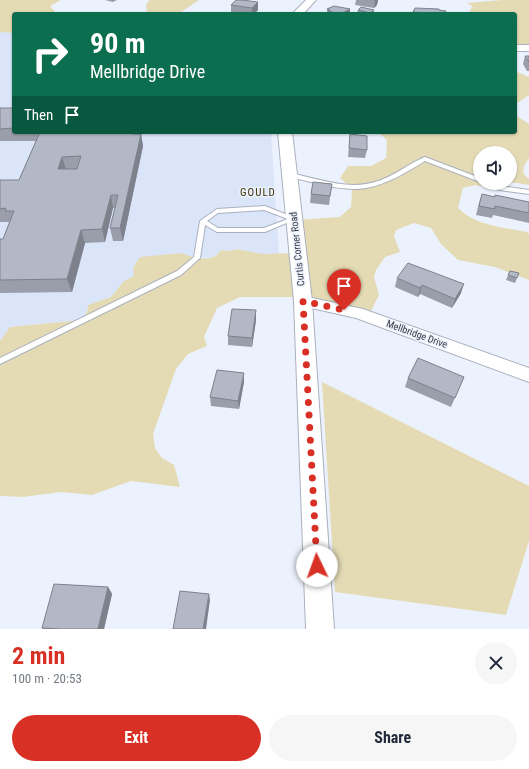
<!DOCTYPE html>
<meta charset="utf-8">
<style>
body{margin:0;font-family:"Roboto Condensed",sans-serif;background:#f6f6f7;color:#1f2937;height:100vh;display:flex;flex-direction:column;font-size:15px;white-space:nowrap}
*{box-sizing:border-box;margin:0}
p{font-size:13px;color:#747a83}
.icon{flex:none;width:22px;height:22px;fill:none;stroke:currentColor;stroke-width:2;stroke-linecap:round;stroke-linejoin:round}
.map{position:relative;height:629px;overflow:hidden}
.side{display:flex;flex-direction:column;background:#fff;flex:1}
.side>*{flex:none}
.hud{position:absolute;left:12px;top:12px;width:505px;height:122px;border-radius:4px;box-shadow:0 1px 3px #0004;background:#0b6e4f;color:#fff;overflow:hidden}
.tools{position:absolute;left:473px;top:146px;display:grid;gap:8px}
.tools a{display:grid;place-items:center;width:44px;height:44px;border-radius:50%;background:#fff;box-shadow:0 1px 3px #0004;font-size:20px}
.pin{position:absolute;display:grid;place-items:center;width:34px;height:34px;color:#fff;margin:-41px -17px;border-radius:50% 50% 50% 0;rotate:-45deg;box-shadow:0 0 4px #0007}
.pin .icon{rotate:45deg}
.me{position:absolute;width:44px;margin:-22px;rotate:357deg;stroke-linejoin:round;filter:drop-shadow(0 0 3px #0008)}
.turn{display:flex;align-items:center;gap:14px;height:84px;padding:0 12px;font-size:18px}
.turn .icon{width:52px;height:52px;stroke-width:2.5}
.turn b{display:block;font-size:28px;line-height:34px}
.then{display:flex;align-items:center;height:38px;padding:0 12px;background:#0003;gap:8px;font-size:15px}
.round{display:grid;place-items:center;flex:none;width:42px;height:42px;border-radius:21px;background:#f6f6f7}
.head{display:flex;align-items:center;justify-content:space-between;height:68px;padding:0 12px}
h1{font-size:24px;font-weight:700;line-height:30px;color:#d93025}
.button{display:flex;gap:8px;margin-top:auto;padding:8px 12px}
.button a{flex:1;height:46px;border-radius:24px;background:#d93025;color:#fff;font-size:16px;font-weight:700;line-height:46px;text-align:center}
.button a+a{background:#f6f6f7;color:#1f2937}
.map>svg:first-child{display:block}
.built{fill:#dae5f9}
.green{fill:#e4dbb5}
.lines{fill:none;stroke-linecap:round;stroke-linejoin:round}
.service-casing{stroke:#aab1be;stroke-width:2}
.minor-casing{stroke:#aab1be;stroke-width:2}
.tertiary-casing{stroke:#aab1be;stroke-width:2}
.service{fill:#fff;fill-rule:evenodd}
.minor{fill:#fff;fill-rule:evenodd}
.tertiary{fill:#fff;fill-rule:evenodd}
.wall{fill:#999eaa}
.shaded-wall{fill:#7d818b}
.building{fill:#b2b8c6;stroke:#7d818b;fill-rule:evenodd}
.route{stroke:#d93025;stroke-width:7;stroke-dasharray:0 12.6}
.labels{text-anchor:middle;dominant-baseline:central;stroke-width:3;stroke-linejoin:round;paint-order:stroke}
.street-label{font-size:10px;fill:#37393f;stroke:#ecf2fd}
.neighbourhood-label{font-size:11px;letter-spacing:1px;fill:#3b3105;stroke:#ecf2fd}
</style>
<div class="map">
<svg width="529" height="629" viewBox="0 0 529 629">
<rect width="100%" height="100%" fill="#ecf2fd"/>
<polygon class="built" points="3,31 14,33 14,132 271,132 279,254 263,254 237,249 229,251 221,250 216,256 211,258 187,256 182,253 135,271 134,276 124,281 111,297 88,305 87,312 81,320 10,327 0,341 0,32"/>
<g class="green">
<polygon points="0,0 61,0 50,6 55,12 53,14 14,14 14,33 0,32"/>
<polygon points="150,0 199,0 178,14 148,14 147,13 146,4"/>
<polygon points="502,0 529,0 529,49 518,49 515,51 515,49 518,48 515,43 517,23 515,22 515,14 469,14 472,6 467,3"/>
<path d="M515,71L529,77V95L516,104L517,116L529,124V158L524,166L523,173L529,179V185L510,182V153H480V183H497L490,187L476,185L463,188L458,208C476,226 503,227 527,232L529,234V280L495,267L458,260L441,244L431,228L414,223L396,230L394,236L400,252L385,257L376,270L374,277L379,295L370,313L296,297H240L217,308L204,337L207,346L188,354L176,369L153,434L155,448L162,458L174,465L180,487L131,481L92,495L61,492L23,497L0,496V341L10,327L81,320L87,312L88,305L111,297L124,281L134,276L133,268L140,257L182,253C189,257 206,260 214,257C217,255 219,253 221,250L229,251L237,249L263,254L295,253V220L340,217L351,207L352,189L340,178L348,166H371L386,158L387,140L379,133L374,132H515Z"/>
<polygon points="322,382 529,486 529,541 506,615 335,592"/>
</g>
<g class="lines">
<defs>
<g id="service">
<path d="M425,157L480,178V182L425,161C407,172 388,184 366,188C341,192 314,182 290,177L287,175L290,173C320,179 351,192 381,180C397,174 410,163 425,157Z"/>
<polygon points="484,183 492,183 500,186 529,190 529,194 499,190"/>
<path d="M265,206L295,218L296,219L265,232H217L205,225L200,258L181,275L0,364V358L177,271L194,257L200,221L217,209ZM264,210L288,219L264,228H218L207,221L218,213Z"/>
</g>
<g id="minor">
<rect x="515" y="45" width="14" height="6"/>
<polygon points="303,296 363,309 529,368 529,382 356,318 298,305 296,301 298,297"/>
</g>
<g id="tertiary">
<polygon points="306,0 316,0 303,14 292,14"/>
<polygon points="278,132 292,132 312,301 334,629 306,629 294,301"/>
</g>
</defs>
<use href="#service" class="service-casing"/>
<use href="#minor" class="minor-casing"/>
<use href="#tertiary" class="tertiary-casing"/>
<use href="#service" class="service"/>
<use href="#minor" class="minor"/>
<use href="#tertiary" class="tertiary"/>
</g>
<g class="wall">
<polygon points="105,0 117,0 113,2"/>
<polygon points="356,0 378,0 377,5 374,8 355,5"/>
<polygon points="258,2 258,10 254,14 242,14 231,12 231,5"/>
<rect x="327" y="9" width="23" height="5"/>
<polygon points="358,10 374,10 372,14 357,14"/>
<polygon points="439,11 445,14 413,14 413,12"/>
<polygon points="525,56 529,56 529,71 527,71 523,64"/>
<polygon points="0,108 14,108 14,132 139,132 139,134 141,134 143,146 123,241 113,241 110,228 115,208 113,208 105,242 85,243 72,292 0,293 0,239 3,239 9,223 9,222 0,222 0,180 19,180 36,141 0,141"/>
<polygon points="350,134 367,150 365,158 348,157"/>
<polygon points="332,184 329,205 310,203 311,194"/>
<polygon points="482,194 495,197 529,202 529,223 493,215 492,218 476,215 479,203"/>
<polygon points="510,271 517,278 515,283 506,280"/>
<polygon points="397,278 461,293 452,308 420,294 418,297 395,287"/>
<polygon points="256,310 256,320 252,347 228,345 228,336"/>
<polygon points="464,377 451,407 405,387 408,378"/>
<polygon points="244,382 239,409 211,406 210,397"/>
<polygon points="108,587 112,594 104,629 43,629 42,628"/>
</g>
<g class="shaded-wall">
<polygon points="373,0 378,0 377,5 374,8 375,1"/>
<polygon points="258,2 258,10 254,14 252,14 252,8"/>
<polygon points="350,9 350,14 341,14"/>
<polygon points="374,10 373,13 372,14 370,14"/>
<polygon points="134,132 139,132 136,146 133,134"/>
<polygon points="141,134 143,146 123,241 120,228"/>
<polygon points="62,157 66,169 58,169"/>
<polygon points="111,195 113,208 105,242 102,229"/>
<polygon points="81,230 85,243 72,292 67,279"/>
<polygon points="464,284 461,293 452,308 455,299"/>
<polygon points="422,285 420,294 418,297 420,288"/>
<polygon points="256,310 256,320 252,347 252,338"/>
<polygon points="244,373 244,382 239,409 238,401"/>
<polygon points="108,587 112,594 104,629 98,629"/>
<polygon points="209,594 210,600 206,629 203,629"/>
</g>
<g class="building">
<polygon points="236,0 242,0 258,2 252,8 231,5"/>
<polygon points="334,6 350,9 341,14 328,11 330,10 327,9"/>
<polygon points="361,7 374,10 370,13 358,10"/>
<polygon points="415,8 439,9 439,10 446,11 445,14 429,14 413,12"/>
<polygon points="525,56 529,56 529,62"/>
<polygon points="0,108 14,108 14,128 0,129"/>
<path d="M40,132H134L133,134H141L120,228H110L118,195H111L102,229L81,230L67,279L0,280V239H3L14,211H5L6,208L0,209V180H19ZM81,156L77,169H58L62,157Z"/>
<polygon points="350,134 367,136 367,150 349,148"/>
<polygon points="313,182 332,184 330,196 311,194"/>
<polygon points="482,194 495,197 495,195 529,202 529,213 495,206 495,209 479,206"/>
<polygon points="408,263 464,284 455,299 422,285 420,288 397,278"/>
<polygon points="510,271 519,273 517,278 508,275"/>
<polygon points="232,309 256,310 252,338 228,336"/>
<polygon points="418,358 464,377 455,398 408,378"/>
<polygon points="217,370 244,373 238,401 210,397"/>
<polygon points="54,584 108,587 98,629 61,629 42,628"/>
<polygon points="180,591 209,594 203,629 173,629"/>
</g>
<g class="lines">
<polyline class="route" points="317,566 303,301 344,310"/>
</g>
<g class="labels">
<g class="street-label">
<text transform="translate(297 249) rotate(-96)">Curtis Corner Road</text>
<text transform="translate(417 334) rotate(20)">Mellbridge Drive</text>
</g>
<g class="neighbourhood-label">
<text x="258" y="192">GOULD</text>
</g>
</g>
</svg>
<div class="tools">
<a><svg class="icon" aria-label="sound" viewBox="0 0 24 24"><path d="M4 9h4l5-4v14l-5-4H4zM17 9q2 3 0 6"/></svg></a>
</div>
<div class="pin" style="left:344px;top:310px;background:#d93025"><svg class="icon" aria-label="arrive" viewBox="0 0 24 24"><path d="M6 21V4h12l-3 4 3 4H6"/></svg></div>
<svg class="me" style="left:317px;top:566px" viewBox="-20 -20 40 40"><circle r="19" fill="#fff"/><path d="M0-13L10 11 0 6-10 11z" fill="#d93025"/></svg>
<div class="hud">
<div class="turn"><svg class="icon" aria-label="right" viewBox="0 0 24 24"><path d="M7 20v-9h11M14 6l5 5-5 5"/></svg><div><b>90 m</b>Mellbridge Drive</div></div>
<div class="then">Then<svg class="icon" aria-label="arrive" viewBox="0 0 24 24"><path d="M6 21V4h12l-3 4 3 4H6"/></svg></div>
</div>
</div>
<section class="side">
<div class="head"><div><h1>2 min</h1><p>100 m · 20:53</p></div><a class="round"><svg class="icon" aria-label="close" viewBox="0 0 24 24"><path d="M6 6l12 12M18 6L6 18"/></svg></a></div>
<div class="button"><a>Exit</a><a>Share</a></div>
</section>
